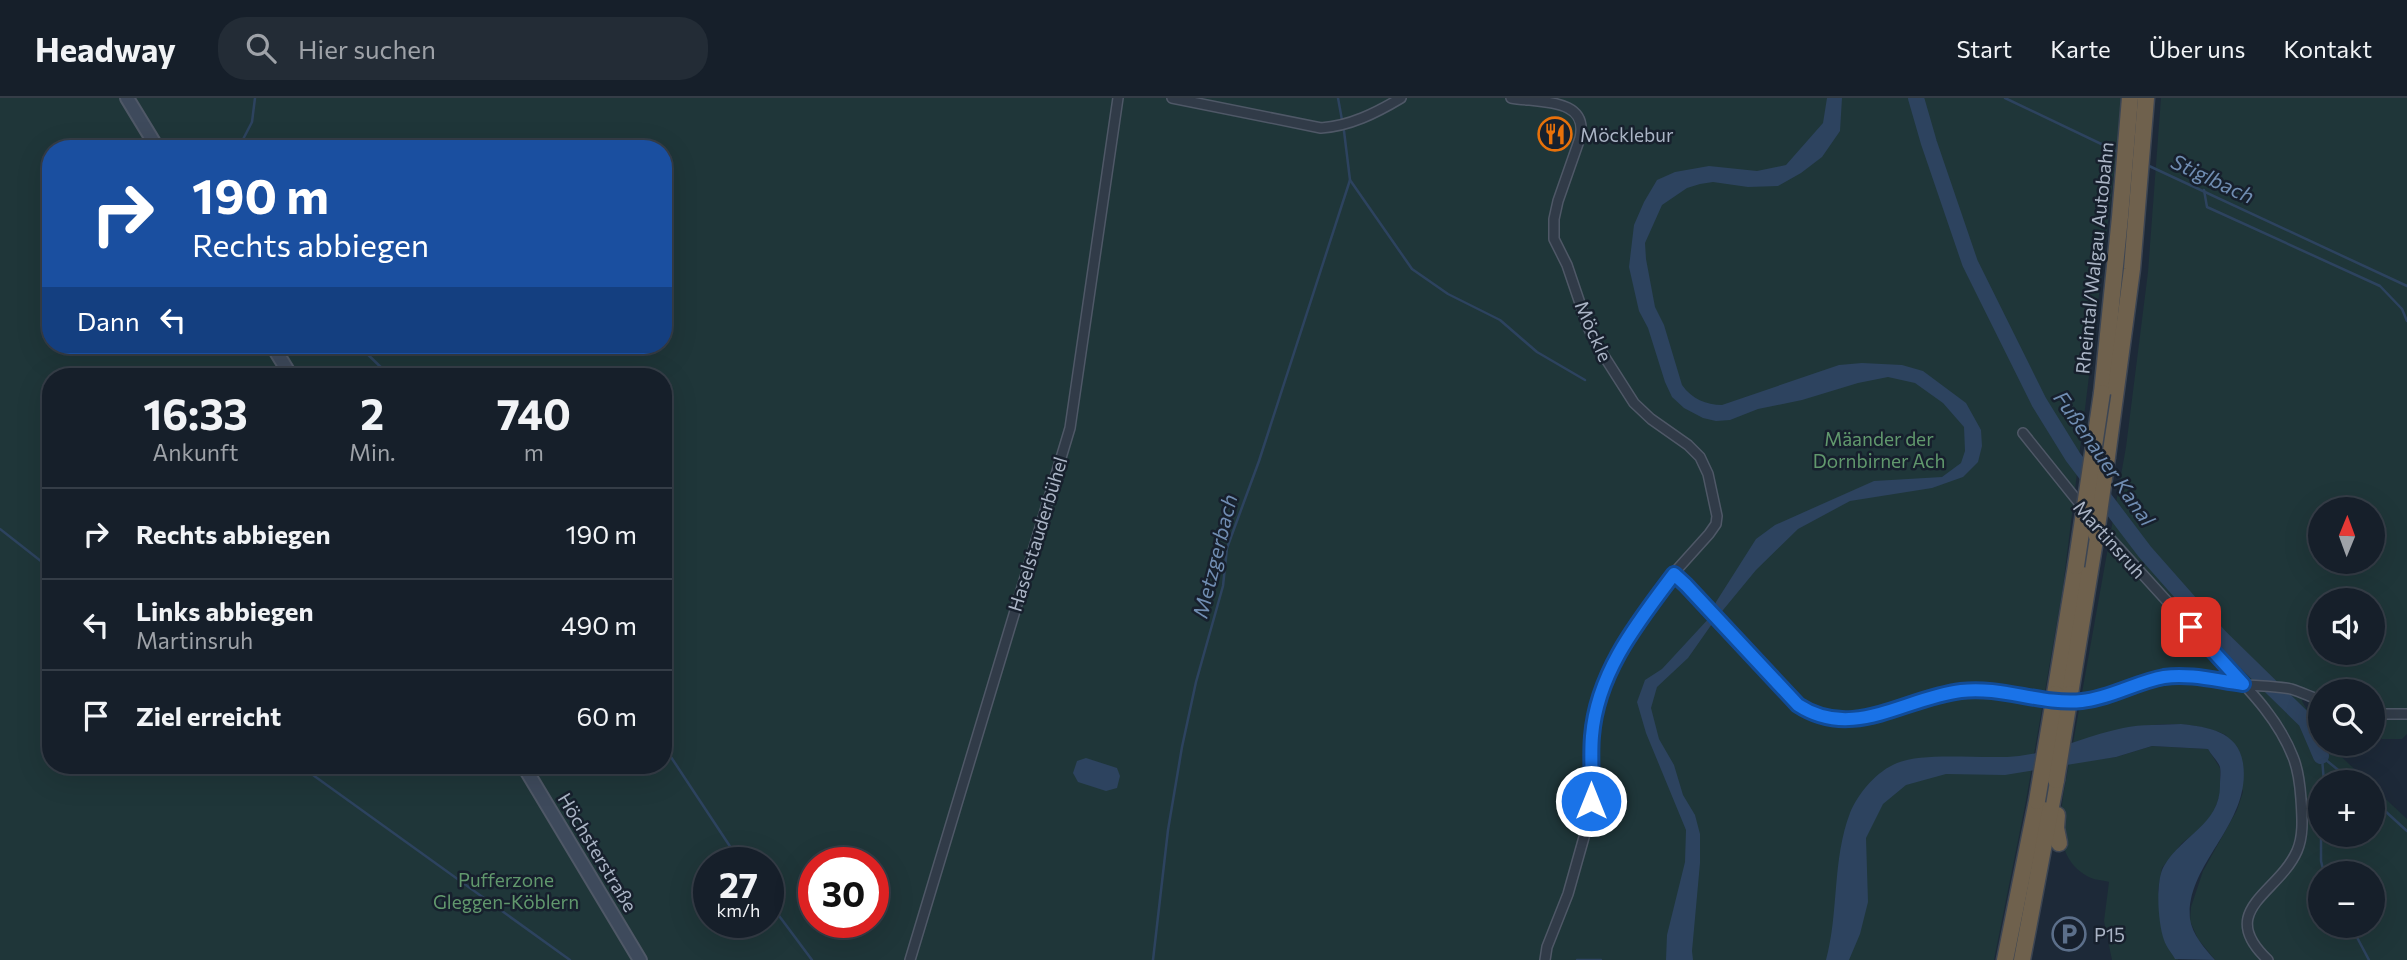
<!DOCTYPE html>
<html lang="de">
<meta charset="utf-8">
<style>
body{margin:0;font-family:Commissioner,sans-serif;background:#232c36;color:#f1f3f6;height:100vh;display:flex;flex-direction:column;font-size:26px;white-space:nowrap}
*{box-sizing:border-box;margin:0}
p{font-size:23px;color:#9ea2a8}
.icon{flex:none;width:38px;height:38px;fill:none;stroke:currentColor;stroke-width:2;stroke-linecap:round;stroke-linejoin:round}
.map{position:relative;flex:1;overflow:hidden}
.sheet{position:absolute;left:42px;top:270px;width:630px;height:406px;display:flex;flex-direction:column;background:#161f2a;border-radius:28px;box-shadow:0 7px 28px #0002,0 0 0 2px #353d47}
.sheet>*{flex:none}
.hud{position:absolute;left:42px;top:42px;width:630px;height:214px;border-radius:28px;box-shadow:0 7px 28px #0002,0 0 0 2px #353d47;background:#1a4fa0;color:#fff;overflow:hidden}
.needle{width:46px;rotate:1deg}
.controls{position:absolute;left:2308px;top:399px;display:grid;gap:14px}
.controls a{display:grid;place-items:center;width:77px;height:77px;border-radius:50%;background:#161f2a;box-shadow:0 7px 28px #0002,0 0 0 2px #353d47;font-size:35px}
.speed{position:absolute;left:693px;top:749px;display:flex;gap:14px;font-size:35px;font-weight:700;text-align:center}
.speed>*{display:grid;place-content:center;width:91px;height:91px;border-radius:50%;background:#161f2a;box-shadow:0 7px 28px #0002,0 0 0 2px #353d47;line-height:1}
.speed small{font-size:18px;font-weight:400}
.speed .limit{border:10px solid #d22;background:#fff;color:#111}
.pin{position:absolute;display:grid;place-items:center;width:60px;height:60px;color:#fff;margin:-30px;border-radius:14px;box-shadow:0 4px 10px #0006}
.me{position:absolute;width:77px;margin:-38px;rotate:0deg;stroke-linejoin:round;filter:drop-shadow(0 0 5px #0008)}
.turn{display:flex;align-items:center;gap:24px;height:147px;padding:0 35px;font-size:32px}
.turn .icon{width:91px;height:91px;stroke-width:2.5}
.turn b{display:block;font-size:49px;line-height:60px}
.then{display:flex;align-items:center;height:66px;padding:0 35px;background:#0003;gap:14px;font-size:26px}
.eta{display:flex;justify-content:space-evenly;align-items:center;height:119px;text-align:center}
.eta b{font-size:42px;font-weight:700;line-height:49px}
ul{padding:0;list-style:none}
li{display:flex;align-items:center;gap:21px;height:91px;padding:0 35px;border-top:2px solid #353d47}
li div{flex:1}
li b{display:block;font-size:26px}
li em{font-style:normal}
header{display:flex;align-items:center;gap:42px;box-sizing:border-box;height:98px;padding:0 35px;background:#161f2a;border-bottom:2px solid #353d47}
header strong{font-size:33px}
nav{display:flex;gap:38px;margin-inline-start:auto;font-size:24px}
.search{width:490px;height:63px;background:#232c36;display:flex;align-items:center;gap:18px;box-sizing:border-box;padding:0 24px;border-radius:28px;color:#9ea2a8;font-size:26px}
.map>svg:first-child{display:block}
.green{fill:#1f3639;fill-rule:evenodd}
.water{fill:#2d435f}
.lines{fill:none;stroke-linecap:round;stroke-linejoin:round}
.stream{stroke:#2d435f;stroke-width:2.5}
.river{stroke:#2d435f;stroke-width:16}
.street-casing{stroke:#4f5867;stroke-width:12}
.secondary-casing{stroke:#4f5867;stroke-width:16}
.highway-casing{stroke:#3c4553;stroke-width:19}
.street{stroke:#313b48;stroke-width:9}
.secondary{stroke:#3e4a5c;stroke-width:12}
.highway{stroke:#6f614d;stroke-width:16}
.highway-bridge-casing{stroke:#3c4553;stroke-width:19;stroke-linecap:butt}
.highway-bridge{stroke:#6f614d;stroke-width:16}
.route-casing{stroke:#114b97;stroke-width:18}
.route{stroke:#1a73e8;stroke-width:12}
.labels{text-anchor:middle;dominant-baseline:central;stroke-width:5;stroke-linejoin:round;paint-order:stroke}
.poi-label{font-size:19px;fill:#abb5c6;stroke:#17202d;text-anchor:start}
.street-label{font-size:19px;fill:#abb5c6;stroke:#17202d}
.park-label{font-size:19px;fill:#61986d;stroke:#17202d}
.water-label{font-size:21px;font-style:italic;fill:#708db2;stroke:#17202d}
</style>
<header>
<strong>Headway</strong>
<div class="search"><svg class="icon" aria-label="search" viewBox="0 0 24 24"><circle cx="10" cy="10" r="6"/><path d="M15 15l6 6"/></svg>Hier suchen</div>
<nav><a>Start</a><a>Karte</a><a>Über uns</a><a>Kontakt</a></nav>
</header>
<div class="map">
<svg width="2407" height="862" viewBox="0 0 2407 862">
<rect width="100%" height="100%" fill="#1d2938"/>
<g class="green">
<polygon points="0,0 119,0 150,51 51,51 51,247 267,247 286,278 51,278 51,667 517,667 633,862 0,862"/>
<path d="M132,0H2121L2120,27L2063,489L2026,703L1994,862H643L527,667H663V278H296L277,247H663V51H161ZM709,765H768V824H709ZM814,765H873V824H814Z"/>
<path d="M2161,0H2407V636L2402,641H2382L2373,633V593H2320V605L2303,599L2302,603L2320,635V646H2328L2368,684H2320V737H2373V689L2407,721V862H2215L2198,841L2190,823L2191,809L2203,773L2237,712L2243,694L2226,637C2177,615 2122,630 2073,645L2126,349L2148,174ZM2320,411H2373V464H2320ZM2320,502H2373V555H2320ZM2320,775H2373V828H2320Z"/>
<path d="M2152,648L2208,651L2220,670V696L2214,714L2200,731L2182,745L2162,770L2158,792L2178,862H2112L2104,823L2109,784C2102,782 2093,782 2087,778C2047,756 2063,701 2069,665L2116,659Z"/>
</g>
<g class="water">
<path d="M1827,0H1842L1840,33L1822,59L1801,75L1778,88L1748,89L1713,84L1700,86L1687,90L1662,107L1645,145L1646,161L1655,209L1664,227L1682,287C1692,301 1706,307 1722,307L1839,267L1862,265L1902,267L1923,273L1966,305L1981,332L1982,348L1978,364L1963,379L1932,390L1850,403L1798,431L1756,472L1714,523L1688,560L1657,589L1651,610L1659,641L1674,667L1683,697L1695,717L1700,736V765L1692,853L1693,862H1666L1667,837L1685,764L1686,732L1646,635L1637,604L1645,582L1662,571L1711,518L1716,504L1756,441L1775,427L1874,383L1942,379L1961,365L1965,353L1964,329L1943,305L1915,285L1888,279L1858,285L1802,302L1758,311L1730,322L1716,323L1703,320L1684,310L1672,299L1665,284L1648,230L1639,213L1629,169L1634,127L1644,104L1657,82L1675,74L1709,68L1757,73L1786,67L1823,25Z"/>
<path d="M2181,626C2208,629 2238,633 2243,665C2252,726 2185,766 2190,821C2192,836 2205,851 2215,862L2175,861C2172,855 2166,849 2164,842C2158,826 2155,783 2164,768C2182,737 2221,726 2220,686C2220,681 2221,674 2220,669C2218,663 2211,657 2208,651L2152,648L2116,659L2005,677L1946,676L1906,687L1883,706L1866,740L1868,804L1860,836L1849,862H1826C1839,814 1832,762 1850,715C1858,695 1877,673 1897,665C1927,653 1984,662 2019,658C2055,654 2088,637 2123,630C2142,626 2162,627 2181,626Z"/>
<polygon points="1086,660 1117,670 1120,678 1117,690 1106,693 1078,684 1073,675 1077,663"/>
</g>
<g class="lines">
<g class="stream">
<polyline points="1338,0 1342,22"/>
<polyline points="2005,0 2118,54"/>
<polyline points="238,51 252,24 255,0"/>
<polyline points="2147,67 2407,188"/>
<polyline points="1350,82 1412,171 1448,196 1500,222 1537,254 1585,282"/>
<polyline points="2204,92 2207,109 2380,188 2402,211 2407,223"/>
<polyline points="358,247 390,278"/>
<polyline points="0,431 51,471"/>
<polyline points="663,647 741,765"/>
<polyline points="2321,658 2353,684"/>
<polyline points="2322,660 2324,684"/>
<polyline points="299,667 570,862"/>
<polyline points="2373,702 2407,733"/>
<polyline points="2321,737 2321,763 2324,775"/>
<polyline points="768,803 812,862"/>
<polyline points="2351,828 2369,862"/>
<polyline points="1153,862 1168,732 1182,649 1196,584 1223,488 1227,450 1259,363 1350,82 1344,33"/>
<polyline points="1577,862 1601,862"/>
</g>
<polyline class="river" points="1916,0 1929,45 1970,165 2039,304 2073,359 2145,454 2220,539 2306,623 2321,658"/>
<defs>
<g id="street">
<path d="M1172,0L1321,30C1350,28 1376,15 1401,0"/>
<path d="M1511,0C1541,5 1589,0 1580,40L1558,103L1554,121V141L1567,167L1588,229L1597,247L1634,305L1651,321L1688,347L1700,359L1708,376L1717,418L1716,426L1709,436L1673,476L1628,538L1603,586L1592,639L1593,687L1588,725L1568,796L1547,849L1545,862"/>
<polyline points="2023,335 2084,411"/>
<path d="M2098,427C2135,468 2172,509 2209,549C2240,583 2276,615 2293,659C2298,671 2300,687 2301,701C2302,718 2304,737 2297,753C2278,796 2215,812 2268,862"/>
<path d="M1673,476L1686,487L1787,597C1844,651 1899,600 1961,593C2003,589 2041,608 2082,603C2111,599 2136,584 2164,579C2191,575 2221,584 2248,587C2262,588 2277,588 2291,591C2301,594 2311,599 2320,602"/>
<polyline points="2373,616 2407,616"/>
<polyline points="910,862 1070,330 1118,0"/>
</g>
<g id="secondary">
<polyline points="127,0 158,51"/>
<polyline points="272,247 291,278"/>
<polyline points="523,667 640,862"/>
</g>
<g id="highway">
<polyline points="2102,295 2120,119 2130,0"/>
<polyline points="2107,359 2132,171 2146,0"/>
<polyline points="2055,596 2076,468"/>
<polyline points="2070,596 2096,436"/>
<polyline points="2057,717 2056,730 2059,745"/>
<polyline points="2005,862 2037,703"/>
<polyline points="2022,862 2056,682"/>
</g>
</defs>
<use href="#street" class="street-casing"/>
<use href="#secondary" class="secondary-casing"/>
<use href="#highway" class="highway-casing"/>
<use href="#street" class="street"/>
<use href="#secondary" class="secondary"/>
<use href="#highway" class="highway"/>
<defs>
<g id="highway-bridge">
<polyline points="2096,436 2107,359"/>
<polyline points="2076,468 2102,295"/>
<polyline points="2056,682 2070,596"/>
<polyline points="2037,703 2055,596"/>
</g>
</defs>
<use href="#highway-bridge" class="highway-bridge-casing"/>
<use href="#highway-bridge" class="highway-bridge"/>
</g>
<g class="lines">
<defs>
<path id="route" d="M1591,703C1593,682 1590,660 1592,638C1597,575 1637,525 1674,476L1686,487L1798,607C1853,643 1904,600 1961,593C2002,588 2041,607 2082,603C2111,600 2136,584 2164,579C2190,575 2218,583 2243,586L2191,529"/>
</defs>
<use href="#route" class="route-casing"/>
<use href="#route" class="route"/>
</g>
<defs>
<symbol id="restaurant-ring" viewBox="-11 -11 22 22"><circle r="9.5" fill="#17202d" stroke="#e8710a" stroke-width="1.5"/><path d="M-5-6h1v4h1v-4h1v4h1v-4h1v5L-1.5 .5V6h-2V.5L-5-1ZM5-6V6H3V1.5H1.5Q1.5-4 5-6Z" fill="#e8710a"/></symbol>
<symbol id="parking-ring" viewBox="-11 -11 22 22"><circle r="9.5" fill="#17202d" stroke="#5c6f8a" stroke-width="1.5"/><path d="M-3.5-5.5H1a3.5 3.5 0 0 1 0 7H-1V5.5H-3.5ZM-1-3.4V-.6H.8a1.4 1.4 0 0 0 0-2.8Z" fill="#5c6f8a"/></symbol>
</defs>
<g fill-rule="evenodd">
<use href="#restaurant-ring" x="1536" y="17" width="38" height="38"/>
<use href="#parking-ring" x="2050" y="817" width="38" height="38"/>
</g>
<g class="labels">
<g class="poi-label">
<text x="1580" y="36">Möcklebur</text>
<text x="2094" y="836">P15</text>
</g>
<g class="street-label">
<text transform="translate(2094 160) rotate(-84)">Rheintal/Walgau Autobahn</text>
<text transform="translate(1594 233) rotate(66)">Möckle</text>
<text transform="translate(1037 436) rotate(-73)">Haselstauderbühel</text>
<text transform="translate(2110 441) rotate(48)">Martinsruh</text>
<text transform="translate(598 754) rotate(59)">Höchsterstraße</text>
</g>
<g class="park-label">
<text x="1879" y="340">Mäander der<tspan x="1879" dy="22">Dornbirner Ach</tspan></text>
<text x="506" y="781">Pufferzone<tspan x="506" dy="22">Gleggen-Köblern</tspan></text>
</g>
<g class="water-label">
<text transform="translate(2213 80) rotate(25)">Stiglbach</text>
<text transform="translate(2105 360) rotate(55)">Fußenauer Kanal</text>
<text transform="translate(1214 458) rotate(-76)">Metzgerbach</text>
</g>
</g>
</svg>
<div class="controls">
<a><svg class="needle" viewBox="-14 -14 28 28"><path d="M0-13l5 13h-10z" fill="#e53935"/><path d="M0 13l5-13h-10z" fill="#9ea2a8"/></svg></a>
<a><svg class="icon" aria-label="sound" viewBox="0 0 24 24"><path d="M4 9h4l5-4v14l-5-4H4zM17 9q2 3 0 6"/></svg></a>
<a><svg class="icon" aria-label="search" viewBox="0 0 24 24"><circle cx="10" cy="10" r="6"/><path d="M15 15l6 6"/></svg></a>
<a>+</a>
<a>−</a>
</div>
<div class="speed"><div>27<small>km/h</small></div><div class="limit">30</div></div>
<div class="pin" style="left:2191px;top:529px;background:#d93025"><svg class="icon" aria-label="arrive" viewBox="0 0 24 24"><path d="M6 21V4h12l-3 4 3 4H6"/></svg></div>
<svg class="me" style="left:1591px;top:703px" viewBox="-20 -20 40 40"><circle r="17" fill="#1a73e8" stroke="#fff" stroke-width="3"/><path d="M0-11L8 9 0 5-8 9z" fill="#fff"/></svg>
<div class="hud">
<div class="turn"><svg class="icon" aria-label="right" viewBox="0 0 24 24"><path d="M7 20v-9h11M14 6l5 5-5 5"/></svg><div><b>190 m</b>Rechts abbiegen</div></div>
<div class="then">Dann<svg class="icon" aria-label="left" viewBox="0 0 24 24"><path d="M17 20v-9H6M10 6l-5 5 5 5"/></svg></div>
</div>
<section class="sheet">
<div class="eta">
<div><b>16:33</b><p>Ankunft</p></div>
<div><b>2</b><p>Min.</p></div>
<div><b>740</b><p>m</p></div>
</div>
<ul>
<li><svg class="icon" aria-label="right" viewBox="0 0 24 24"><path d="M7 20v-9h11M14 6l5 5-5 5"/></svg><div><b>Rechts abbiegen</b></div><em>190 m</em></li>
<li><svg class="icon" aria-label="left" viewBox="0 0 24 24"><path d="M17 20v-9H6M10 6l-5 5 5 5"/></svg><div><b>Links abbiegen</b><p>Martinsruh</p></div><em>490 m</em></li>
<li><svg class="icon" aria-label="arrive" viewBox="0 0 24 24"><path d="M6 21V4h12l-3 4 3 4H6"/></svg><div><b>Ziel erreicht</b></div><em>60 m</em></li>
</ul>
</section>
</div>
